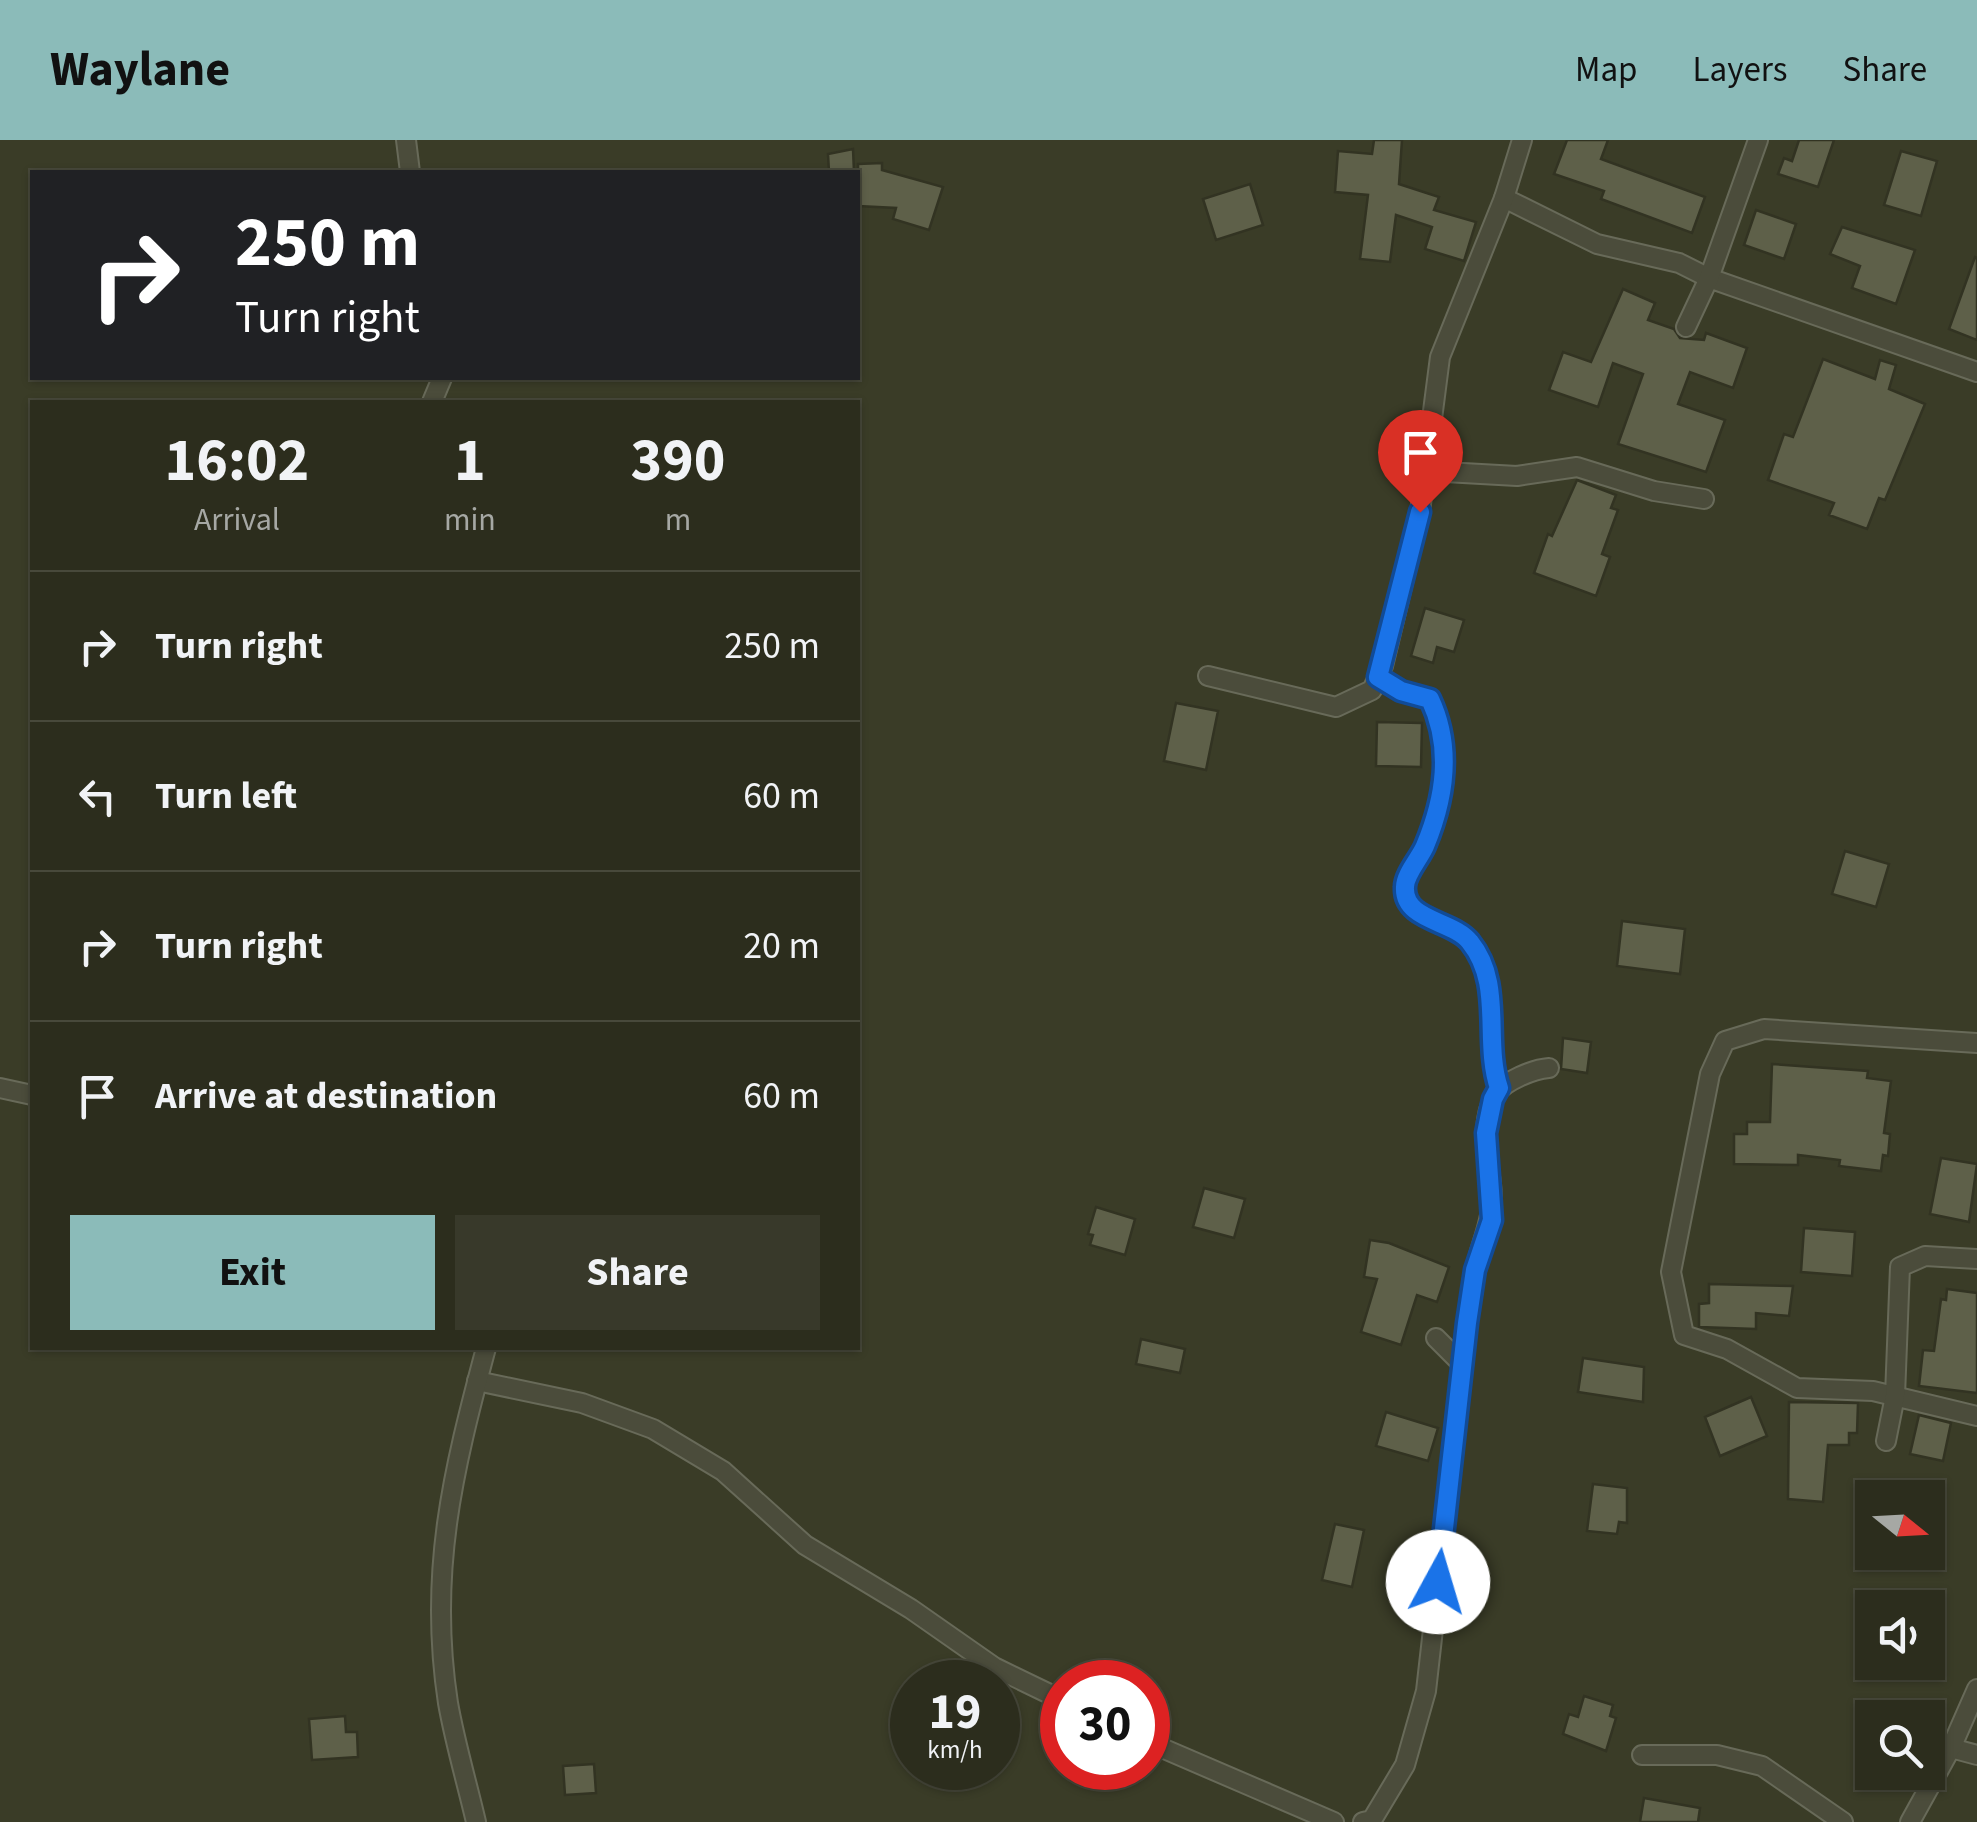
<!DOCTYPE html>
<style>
body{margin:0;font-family:"Source Sans 3",sans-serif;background:#38392a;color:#f1f3f6;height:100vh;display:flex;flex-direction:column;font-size:38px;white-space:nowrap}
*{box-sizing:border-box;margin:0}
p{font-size:32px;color:#a6a8a4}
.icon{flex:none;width:55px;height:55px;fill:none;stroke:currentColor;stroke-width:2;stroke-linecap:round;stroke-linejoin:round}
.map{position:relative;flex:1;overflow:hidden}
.panel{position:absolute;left:30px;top:260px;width:830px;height:950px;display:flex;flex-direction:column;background:#2c2d1d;border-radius:0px;box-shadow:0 2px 8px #0004,0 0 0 2px #48493b}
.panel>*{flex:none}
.banner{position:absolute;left:30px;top:30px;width:830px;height:210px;border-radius:0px;box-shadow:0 2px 8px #0004,0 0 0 2px #48493b;background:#202124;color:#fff;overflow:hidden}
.needle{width:65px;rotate:108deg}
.buttons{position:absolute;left:1855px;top:1340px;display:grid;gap:20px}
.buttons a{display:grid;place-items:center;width:90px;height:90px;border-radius:0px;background:#2c2d1d;box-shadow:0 2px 8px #0004,0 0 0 2px #48493b;font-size:50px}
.speed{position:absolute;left:890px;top:1520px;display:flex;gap:20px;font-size:50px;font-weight:700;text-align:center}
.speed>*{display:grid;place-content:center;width:130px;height:130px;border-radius:50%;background:#2c2d1d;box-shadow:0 2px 8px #0004,0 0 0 2px #48493b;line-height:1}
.speed small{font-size:25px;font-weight:400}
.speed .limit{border:15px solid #d22;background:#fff;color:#111}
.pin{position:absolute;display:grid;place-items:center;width:85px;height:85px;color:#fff;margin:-102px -42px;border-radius:50% 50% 50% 0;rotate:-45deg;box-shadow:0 0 10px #0007}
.pin .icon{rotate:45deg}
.me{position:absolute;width:110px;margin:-55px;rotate:6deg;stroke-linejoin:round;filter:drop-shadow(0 0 8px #0008)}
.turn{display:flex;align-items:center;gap:35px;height:210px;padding:0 40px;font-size:45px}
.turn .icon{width:130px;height:130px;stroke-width:2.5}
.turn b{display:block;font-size:70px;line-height:85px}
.eta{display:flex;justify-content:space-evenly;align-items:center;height:170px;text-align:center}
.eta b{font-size:60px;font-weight:700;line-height:70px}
.action{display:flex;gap:20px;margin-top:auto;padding:20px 40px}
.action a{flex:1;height:115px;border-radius:0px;background:#8bbbb9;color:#111;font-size:40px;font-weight:700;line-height:115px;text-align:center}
.action a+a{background:#38392a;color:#f1f3f6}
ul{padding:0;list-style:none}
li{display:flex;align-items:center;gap:30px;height:150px;padding:0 40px;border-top:2px solid #48493b}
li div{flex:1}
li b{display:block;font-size:38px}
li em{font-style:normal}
header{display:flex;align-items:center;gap:60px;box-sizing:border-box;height:140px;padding:0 50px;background:#8bbbb9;color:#111}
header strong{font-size:48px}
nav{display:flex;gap:55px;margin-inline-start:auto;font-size:35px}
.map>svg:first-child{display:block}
.building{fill:#5e6049;stroke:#323322;stroke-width:2.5}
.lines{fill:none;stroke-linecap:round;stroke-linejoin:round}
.minor-casing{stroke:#686a59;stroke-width:22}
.minor{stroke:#4b4c3b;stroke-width:18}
.route-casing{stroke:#114b97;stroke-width:25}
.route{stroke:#1a73e8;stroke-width:18}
</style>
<header>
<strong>Waylane</strong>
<nav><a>Map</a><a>Layers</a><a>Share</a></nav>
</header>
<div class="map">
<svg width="1977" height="1682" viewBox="0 0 1977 1682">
<rect width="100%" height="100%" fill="#3a3c27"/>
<g class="building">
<polygon points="1374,0 1402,0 1399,44 1439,57 1434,70 1476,82 1464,121 1425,109 1432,87 1396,75 1390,122 1360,119 1368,55 1335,52 1338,11 1372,14"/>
<polygon points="1567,0 1608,0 1601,19 1705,57 1692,93 1601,59 1604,51 1554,34"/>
<polygon points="1799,0 1834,0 1818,47 1778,34 1784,18 1792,21"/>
<polygon points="853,9 854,32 829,32 828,14"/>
<polygon points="1901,11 1937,21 1921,76 1884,65"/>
<polygon points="882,23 882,30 943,47 929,90 893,79 896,68 858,66 858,24"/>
<polygon points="1250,44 1263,85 1216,100 1203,59"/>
<polygon points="1756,70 1796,84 1784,119 1744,105"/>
<polygon points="1842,87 1915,110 1896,164 1852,148 1860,126 1830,114"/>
<polygon points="1975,117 1977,118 1977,200 1949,189"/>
<polygon points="1623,149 1655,163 1648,180 1674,189 1680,198 1704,200 1706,193 1747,208 1733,248 1690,232 1678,264 1725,280 1706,332 1618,304 1643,234 1613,223 1598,267 1549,250 1563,212 1591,222"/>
<polygon points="1823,219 1875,239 1880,220 1896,225 1889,249 1925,264 1885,360 1879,358 1867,389 1829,375 1834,363 1768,340 1784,294 1793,297"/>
<polygon points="1577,340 1616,355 1611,368 1618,370 1602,414 1610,417 1596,456 1534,433 1548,394 1552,396"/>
<polygon points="1425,468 1464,480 1454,512 1437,507 1433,523 1411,516"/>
<polygon points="1176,563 1218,571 1206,630 1164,621"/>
<polygon points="1377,582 1422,583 1421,627 1376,626"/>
<polygon points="1845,711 1889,724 1876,767 1832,754"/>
<polygon points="1622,781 1685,789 1680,834 1617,826"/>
<polygon points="1563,898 1591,902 1587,933 1561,929"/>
<polygon points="1772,924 1868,931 1867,938 1891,941 1884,993 1890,994 1888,1016 1883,1015 1881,1031 1839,1026 1840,1020 1798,1015 1798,1025 1734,1024 1734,994 1747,994 1747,982 1770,982"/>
<polygon points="1941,1018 1977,1024 1969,1082 1930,1074"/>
<polygon points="1204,1048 1245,1059 1234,1098 1193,1087"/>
<polygon points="1096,1067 1135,1079 1125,1115 1090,1105 1093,1095 1088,1094"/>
<polygon points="1804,1088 1855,1092 1852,1136 1801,1132"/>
<polygon points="1370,1100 1389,1103 1449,1127 1437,1162 1417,1155 1401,1205 1361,1192 1377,1139 1364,1137"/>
<polygon points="1709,1144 1793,1146 1789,1176 1756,1173 1756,1189 1699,1187 1699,1164 1709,1163"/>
<polygon points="1947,1149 1977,1153 1977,1253 1919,1246 1923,1210 1934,1211 1941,1159 1946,1160"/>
<polygon points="1141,1199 1185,1209 1180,1233 1136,1224"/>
<polygon points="1583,1218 1644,1227 1643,1262 1578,1252"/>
<polygon points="1751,1257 1767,1296 1720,1316 1705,1277"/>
<polygon points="1789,1262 1858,1263 1857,1293 1849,1293 1849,1305 1828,1305 1823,1362 1788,1359"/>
<polygon points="1386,1272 1438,1288 1428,1321 1376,1306"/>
<polygon points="1919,1275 1951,1283 1943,1321 1910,1314"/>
<polygon points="1593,1344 1627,1348 1627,1383 1619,1382 1617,1394 1587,1391"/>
<polygon points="1335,1384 1364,1390 1352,1447 1322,1440"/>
<polygon points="1584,1556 1613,1565 1610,1576 1616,1578 1606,1611 1563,1594 1569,1574 1578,1577"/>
<polygon points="345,1576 346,1592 357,1592 358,1617 312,1620 309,1579"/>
<polygon points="594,1624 596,1653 565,1655 563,1626"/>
<polygon points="1644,1658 1700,1668 1698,1682 1640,1682"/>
</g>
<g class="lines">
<defs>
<g id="minor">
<polyline points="406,0 410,32"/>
<polyline points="1504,58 1597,104 1679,123 1709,138 1977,232"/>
<polyline points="1686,187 1709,138 1758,0"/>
<polyline points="432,262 442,238"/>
<polyline points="1427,331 1517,336 1577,327 1654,351 1704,359"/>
<polyline points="1208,536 1336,567 1372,550 1383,526 1420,372 1440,217 1504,58 1522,0"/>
<path d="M1378,537L1401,551L1430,559C1453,607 1445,658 1425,706C1419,718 1406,734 1405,747C1402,781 1452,780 1470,802C1504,844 1484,900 1499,948"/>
<polyline points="1977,903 1764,889 1725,901 1710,934 1671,1132 1684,1195 1727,1209 1797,1248 1873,1251 1977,1276"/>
<polyline points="0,948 32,955"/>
<path d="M1463,1225C1466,1192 1469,1158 1476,1126C1483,1097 1495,1075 1491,1044C1488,1015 1479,982 1496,954C1504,941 1534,929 1549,928"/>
<polyline points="477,1241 582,1263 653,1289 723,1331 805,1405 911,1469 994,1527 1062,1560"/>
<polyline points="1886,1301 1895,1256 1900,1127 1925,1116 1977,1119"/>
<polyline points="1148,1602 1334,1682"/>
<polyline points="1951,1608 1977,1615"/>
<polyline points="1642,1615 1717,1615 1762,1626 1843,1682"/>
<path d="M476,1682C467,1643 455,1603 448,1563C428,1433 453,1331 486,1208"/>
<polyline points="1363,1682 1372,1680 1405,1625 1426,1551 1463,1225 1436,1198"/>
<polyline points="1910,1682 1951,1608 1977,1549"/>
</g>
</defs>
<use href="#minor" class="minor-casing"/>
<use href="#minor" class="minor"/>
</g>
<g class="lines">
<defs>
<path id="route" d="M1420,372L1378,537L1401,551L1430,559C1453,608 1445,658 1425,706C1420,718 1405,734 1405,747C1403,781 1453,780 1470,802C1504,844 1483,900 1499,948L1493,959L1486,993L1492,1080L1475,1130L1467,1183L1438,1442"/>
</defs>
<use href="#route" class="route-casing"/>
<use href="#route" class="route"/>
</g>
</svg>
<div class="buttons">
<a><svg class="needle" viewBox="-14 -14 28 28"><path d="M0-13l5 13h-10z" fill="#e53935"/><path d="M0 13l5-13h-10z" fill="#a6a8a4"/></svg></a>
<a><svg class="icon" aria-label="sound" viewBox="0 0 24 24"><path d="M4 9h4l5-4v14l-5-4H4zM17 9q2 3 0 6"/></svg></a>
<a><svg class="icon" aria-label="search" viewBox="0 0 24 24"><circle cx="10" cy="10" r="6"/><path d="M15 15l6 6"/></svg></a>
</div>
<div class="speed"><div>19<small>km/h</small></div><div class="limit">30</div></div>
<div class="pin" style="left:1420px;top:372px;background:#d93025"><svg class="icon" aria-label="arrive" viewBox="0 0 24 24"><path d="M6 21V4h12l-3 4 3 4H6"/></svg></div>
<svg class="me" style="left:1438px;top:1442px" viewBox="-20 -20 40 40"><circle r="19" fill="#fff"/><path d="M0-13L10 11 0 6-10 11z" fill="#1a73e8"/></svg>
<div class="banner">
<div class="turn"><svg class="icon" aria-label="right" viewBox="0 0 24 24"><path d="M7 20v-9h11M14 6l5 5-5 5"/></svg><div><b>250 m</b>Turn right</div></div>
</div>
<section class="panel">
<div class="eta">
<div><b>16:02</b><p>Arrival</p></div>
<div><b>1</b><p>min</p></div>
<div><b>390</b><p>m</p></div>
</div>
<ul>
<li><svg class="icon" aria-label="right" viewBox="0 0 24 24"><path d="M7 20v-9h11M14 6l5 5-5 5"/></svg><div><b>Turn right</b></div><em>250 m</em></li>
<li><svg class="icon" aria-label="left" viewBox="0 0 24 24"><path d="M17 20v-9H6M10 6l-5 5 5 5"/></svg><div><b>Turn left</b></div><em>60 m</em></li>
<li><svg class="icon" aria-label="right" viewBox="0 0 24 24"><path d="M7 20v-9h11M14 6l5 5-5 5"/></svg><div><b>Turn right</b></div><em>20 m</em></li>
<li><svg class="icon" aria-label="arrive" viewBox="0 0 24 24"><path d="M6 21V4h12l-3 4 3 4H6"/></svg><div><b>Arrive at destination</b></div><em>60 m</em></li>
</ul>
<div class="action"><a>Exit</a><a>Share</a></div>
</section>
</div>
